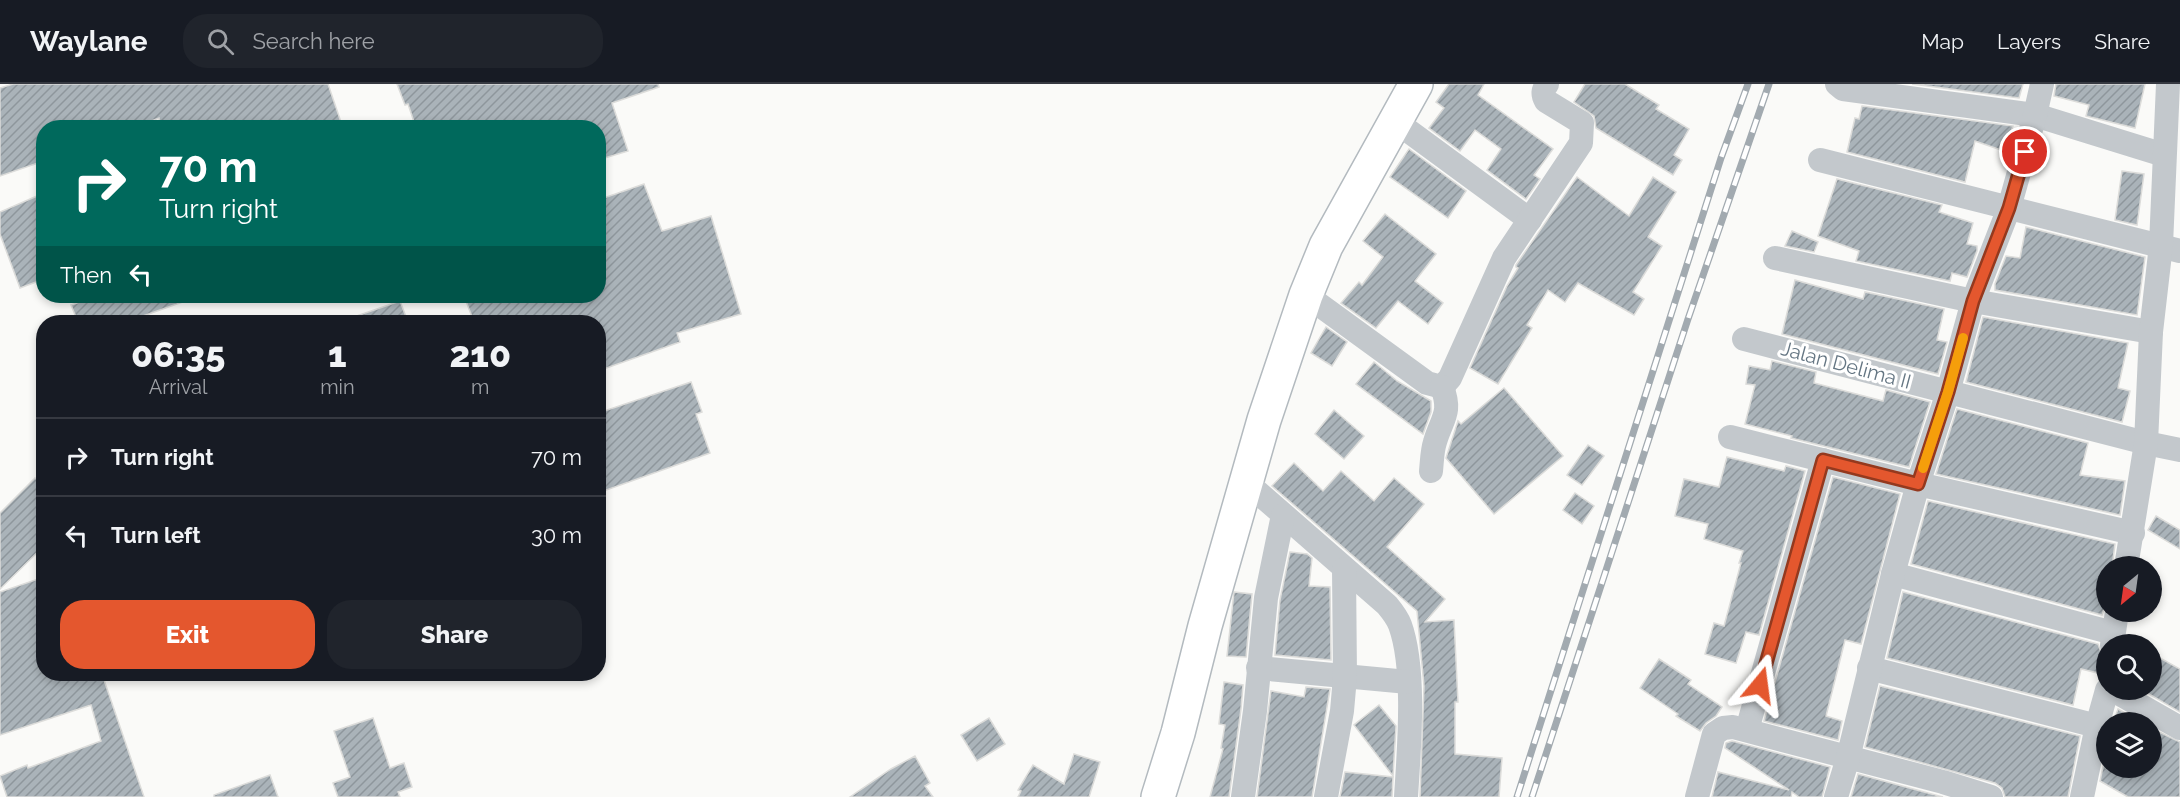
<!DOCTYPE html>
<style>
body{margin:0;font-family:Raleway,sans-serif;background:#20242c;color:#f1f3f6;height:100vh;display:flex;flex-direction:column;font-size:22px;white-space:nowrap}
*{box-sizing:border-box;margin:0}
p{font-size:20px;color:#9ea1a6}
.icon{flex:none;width:33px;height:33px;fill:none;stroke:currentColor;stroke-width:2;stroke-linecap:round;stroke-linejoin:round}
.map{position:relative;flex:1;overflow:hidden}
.side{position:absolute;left:36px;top:231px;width:570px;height:366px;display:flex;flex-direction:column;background:#171b24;border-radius:24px;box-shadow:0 3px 9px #0003}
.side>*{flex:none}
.guide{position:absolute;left:36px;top:36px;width:570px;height:183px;border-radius:24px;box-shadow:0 3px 9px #0003;background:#00695c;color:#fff;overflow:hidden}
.needle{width:39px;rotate:209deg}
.controls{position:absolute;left:2096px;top:472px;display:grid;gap:12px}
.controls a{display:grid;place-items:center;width:66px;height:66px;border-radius:50%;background:#171b24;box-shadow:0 3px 9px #0003;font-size:30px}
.pin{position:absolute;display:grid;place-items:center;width:51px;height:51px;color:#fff;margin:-26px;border:3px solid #fff;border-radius:50%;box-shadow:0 2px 6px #0007}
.me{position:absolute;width:66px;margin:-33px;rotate:16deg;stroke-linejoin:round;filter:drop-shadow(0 0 4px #0008)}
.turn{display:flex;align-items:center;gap:21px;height:126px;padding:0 24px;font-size:27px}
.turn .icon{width:78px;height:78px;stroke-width:2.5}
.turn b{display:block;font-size:42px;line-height:51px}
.then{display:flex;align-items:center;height:57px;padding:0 24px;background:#0003;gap:12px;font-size:22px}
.eta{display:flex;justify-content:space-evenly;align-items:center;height:102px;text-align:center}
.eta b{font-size:36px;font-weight:800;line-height:42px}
.cta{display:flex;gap:12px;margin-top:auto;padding:12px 24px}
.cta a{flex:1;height:69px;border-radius:24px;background:#e4572e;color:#fff;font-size:24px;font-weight:800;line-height:69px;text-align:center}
.cta a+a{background:#20242c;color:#f1f3f6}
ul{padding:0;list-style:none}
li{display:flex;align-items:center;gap:18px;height:78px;padding:0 24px;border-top:2px solid #363941}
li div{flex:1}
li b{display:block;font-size:22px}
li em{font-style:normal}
header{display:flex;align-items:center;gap:36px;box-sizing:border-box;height:84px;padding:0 30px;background:#171b24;border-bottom:2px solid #363941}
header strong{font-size:28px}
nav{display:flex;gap:33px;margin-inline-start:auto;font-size:21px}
.search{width:420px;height:54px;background:#20242c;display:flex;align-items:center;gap:15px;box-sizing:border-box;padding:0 21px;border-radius:24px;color:#9ea1a6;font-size:22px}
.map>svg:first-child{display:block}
.building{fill:url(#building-hatch);stroke:#dcdcda;stroke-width:1.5}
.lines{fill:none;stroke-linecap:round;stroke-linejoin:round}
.secondary-casing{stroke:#b3babf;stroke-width:36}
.street{stroke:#c3c8cc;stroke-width:24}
.secondary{stroke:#fff;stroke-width:33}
.rail-casing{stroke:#a2aab0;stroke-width:7}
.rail{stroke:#fff;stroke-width:4.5;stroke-dasharray:14;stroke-linecap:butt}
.route-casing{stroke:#94391e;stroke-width:15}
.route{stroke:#e4572e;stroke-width:10}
.slow{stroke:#f59e0b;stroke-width:10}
.labels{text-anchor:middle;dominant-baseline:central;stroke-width:6;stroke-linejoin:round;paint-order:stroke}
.street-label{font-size:20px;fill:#657683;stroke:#fff}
</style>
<header>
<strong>Waylane</strong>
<div class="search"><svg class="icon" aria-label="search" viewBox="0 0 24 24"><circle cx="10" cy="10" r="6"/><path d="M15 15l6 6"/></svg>Search here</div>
<nav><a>Map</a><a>Layers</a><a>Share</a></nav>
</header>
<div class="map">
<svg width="2180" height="713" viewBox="0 0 2180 713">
<defs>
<pattern id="building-hatch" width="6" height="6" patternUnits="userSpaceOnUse" patternTransform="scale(1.5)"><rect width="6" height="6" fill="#aab3b9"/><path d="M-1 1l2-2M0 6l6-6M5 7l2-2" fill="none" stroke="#8e969c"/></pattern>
</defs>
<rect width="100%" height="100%" fill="#fafaf8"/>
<g class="building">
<polygon points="13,0 328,0 343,44 160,44 159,34 133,44 44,44 44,77 0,92 0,4"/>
<polygon points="397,0 658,0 659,3 612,19 628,67 598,76 598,44 416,44 408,20 405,21"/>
<polygon points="1449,0 1484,0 1478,11 1553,65 1534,91 1540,95 1526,115 1487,86 1501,65 1475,46 1460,67 1429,44 1444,24 1436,18"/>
<polygon points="1585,0 1625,0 1659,21 1656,25 1689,45 1674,71 1682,76 1673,91 1596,44 1594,32 1574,18"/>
<polygon points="1912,0 2023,0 2019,14"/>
<polygon points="2056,0 2145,0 2135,44 2086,32 2089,21 2054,12"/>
<polygon points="1862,22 2013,42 2004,67 1975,57 1965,98 1847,68 1855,34 1859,35"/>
<polygon points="1409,65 1466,107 1448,134 1390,93"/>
<polygon points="2122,87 2144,90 2137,141 2115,136"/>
<polygon points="1577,93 1629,132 1653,93 1676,108 1648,153 1662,162 1633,208 1644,215 1634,231 1578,199 1565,218 1548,206 1527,241 1532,244 1498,300 1470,284 1507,202 1518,184 1516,183 1516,181"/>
<polygon points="1837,95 1942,121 1939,128 1973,139 1967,160 1977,162 1977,167 1967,193 1952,189 1950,197 1856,177 1859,167 1818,152"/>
<polygon points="644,100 662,147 711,132 741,230 677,249 680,258 598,287 598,238 474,238 464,212 598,212 598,116"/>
<polygon points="44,109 44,195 20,204 0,150 0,128"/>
<polygon points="1385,130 1436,170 1415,197 1443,219 1428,240 1398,217 1376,244 1341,219 1359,198 1362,201 1383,173 1363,157"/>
<polygon points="2026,143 2145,173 2137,231 1995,206 1995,200 2006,172 2020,174"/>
<polygon points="1792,147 1818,158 1814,168 1785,162"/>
<polygon points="1795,196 1863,215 1865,208 1944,225 1937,256 1947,258 1938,290 1782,250"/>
<polygon points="97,212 194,212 194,214 126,238 78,238 71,221"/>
<polygon points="400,217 408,238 345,238 345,236"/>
<polygon points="1983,233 2128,259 2118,304 2130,307 2122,338 1966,298"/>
<polygon points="1326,243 1347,258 1332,282 1311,269"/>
<polygon points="1772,277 1816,288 1814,299 1883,317 1886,306 1930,318 1909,383 1791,354 1792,352 1745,340 1755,301 1746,300 1749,282 1770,286"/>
<polygon points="1374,278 1397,297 1431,317 1431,328 1423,350 1356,300"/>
<polygon points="691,298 702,328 696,330 710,369 598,409 598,329"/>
<polygon points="1504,304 1563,372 1494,430 1446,374 1458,337 1461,340"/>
<polygon points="1957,325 2088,359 2080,391 2125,397 2120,431 1936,390"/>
<polygon points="1334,326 1364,352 1344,375 1315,350"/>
<polygon points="1588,361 1604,372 1582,401 1567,391"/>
<polygon points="1727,373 1784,387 1786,382 1805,387 1759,551 1746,548 1736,579 1705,570 1714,539 1724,542 1741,479 1739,479 1743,467 1704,455 1708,440 1675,432 1684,395 1719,403"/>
<polygon points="1294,379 1323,407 1341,387 1374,417 1394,394 1424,420 1387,463 1445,515 1425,538 1454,536 1458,618 1455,618 1455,670 1502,674 1499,713 1420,713 1424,602 1417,527 1272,402"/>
<polygon points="1833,393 1900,410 1861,560 1845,556 1826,632 1842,637 1838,656 1764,637"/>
<polygon points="35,394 44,402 44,462 0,505 0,429"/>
<polygon points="1575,409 1594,422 1582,440 1563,426"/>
<polygon points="1928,417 2115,460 2112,483 2106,483 2106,519 2102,531 1911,480"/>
<polygon points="2156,432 2180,446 2180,465 2148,446"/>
<polygon points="1290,468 1307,470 1312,474 1309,502 1330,503 1331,576 1275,571 1280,516"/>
<polygon points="44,493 44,590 102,590 144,713 7,713 0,692 27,681 28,684 101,657 91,621 0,651 0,508"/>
<polygon points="1234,508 1252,510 1246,573 1227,572"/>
<polygon points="1903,508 2098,560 2102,571 2098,589 2081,585 2073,621 1887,574"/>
<polygon points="2151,569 2180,585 2180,628 2142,606 2151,606"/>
<polygon points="1659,575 1691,596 1688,600 1722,623 1716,632 1706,639 1700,647 1676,632 1678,630 1640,604"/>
<polygon points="1224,598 1243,601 1241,625 1229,713 1210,713 1223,665 1221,664 1225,641 1219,640"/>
<polygon points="1880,602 2080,652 2068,713 2005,713 2002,704 1995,699 1865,663"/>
<polygon points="1306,603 1330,605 1312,713 1257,713 1271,607 1304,613"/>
<polygon points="1379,621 1396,642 1393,692 1354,641"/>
<polygon points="2118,625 2142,639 2113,639"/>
<polygon points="373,634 390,684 404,679 412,703 398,708 400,713 338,713 333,699 350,693 334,647"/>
<polygon points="989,634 1005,660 977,677 961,651"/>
<polygon points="2151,644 2180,658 2180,713 2128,713 2100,697 2106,668 2106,684 2151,684"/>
<polygon points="1732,657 1830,683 1822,713 1799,713 1792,708 1791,713 1712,713 1718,688 1789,706 1725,664 1726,659"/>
<polygon points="1074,670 1100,678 1089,713 1018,713 1021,707 1018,706 1033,681 1064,700"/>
<polygon points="915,672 930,699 925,702 933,713 850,713 891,685"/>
<polygon points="1345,688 1393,693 1392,713 1340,713"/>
<polygon points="1858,690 1939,712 1943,713 1851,713"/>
<polygon points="270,691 278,713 214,713 214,711"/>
</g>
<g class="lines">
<defs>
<polyline id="secondary" points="1158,713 1178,649 1205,542 1264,336 1306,211 1326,162 1416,0"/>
</defs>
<use href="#secondary" class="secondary-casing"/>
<g class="street">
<polyline points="1837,0 1843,5 2035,31 2164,71"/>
<polyline points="1395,37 1530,136"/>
<polyline points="1820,76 2180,167"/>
<polyline points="1775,174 1973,217 2151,248"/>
<path d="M1306,211L1427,299L1442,303L1450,294L1504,174L1581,59L1582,39L1546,17C1542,10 1543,6 1547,0"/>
<polyline points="1744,255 2146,359 2180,366"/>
<polyline points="1730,353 1918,400 2133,449"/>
<path d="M1431,387C1432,378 1432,367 1435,358C1442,334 1452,329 1442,303"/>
<path d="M1246,398L1387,521C1392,527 1397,533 1400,541C1416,585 1409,665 1406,713"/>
<polyline points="2126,483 2146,359 2151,248 2161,161 2168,0"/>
<polyline points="1893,490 2113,549"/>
<polyline points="2112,561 2117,528"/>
<polyline points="1258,584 1408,598"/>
<polyline points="1869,584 2097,642"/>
<polyline points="2113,606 2180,644"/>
<polyline points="1747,646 1823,376"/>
<polyline points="1243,713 1255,627 1266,514 1283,431"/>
<polyline points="1326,713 1342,627 1345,593 1344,485"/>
<polyline points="1697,713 1714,650 1723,644 1733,643 1943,698 1991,713"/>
<polyline points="1836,713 1848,674 1893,490 1918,400 1948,308 1973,217 2009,124 2035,31 2042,0"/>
<polyline points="2082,713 2097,642 2107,606"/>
</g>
<use href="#secondary" class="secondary"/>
<defs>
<g id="rail">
<polyline points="1517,713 1721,74 1748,0"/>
<polyline points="1532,713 1688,235 1769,0"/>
</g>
</defs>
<use href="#rail" class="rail-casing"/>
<use href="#rail" class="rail"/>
</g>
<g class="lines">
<defs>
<polyline id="route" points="1760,601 1823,376 1918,400 1948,308 1973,217 2009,124 2025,68"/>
</defs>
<use href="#route" class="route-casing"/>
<use href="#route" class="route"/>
<polyline class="slow" points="1923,384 1948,308 1963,254"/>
</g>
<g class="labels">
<g class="street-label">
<text transform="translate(1846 281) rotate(15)">Jalan Delima II</text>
</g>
</g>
</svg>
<div class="controls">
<a><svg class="needle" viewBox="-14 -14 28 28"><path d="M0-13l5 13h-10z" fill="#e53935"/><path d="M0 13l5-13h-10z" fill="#9ea1a6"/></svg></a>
<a><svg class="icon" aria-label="search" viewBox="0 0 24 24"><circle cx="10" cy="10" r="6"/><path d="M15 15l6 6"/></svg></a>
<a><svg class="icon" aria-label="layers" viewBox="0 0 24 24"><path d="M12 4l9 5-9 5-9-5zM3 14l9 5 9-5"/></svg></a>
</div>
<div class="pin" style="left:2025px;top:68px;background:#d93025"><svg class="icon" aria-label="arrive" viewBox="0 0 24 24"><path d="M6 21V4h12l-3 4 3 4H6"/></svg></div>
<svg class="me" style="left:1760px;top:601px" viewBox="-20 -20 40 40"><path d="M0-17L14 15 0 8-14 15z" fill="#e4572e" stroke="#fff" stroke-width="4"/></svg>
<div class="guide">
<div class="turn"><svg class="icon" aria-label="right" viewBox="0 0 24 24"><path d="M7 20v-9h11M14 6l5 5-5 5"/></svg><div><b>70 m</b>Turn right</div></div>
<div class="then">Then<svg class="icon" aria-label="left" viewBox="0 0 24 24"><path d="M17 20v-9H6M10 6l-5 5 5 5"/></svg></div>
</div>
<section class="side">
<div class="eta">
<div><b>06:35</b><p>Arrival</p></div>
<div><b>1</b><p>min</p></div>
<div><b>210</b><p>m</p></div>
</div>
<ul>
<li><svg class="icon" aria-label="right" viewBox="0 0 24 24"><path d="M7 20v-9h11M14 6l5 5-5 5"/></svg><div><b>Turn right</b></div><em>70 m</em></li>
<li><svg class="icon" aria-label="left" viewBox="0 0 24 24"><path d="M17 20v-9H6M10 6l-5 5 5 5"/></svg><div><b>Turn left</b></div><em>30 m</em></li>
</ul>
<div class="cta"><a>Exit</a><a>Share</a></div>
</section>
</div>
